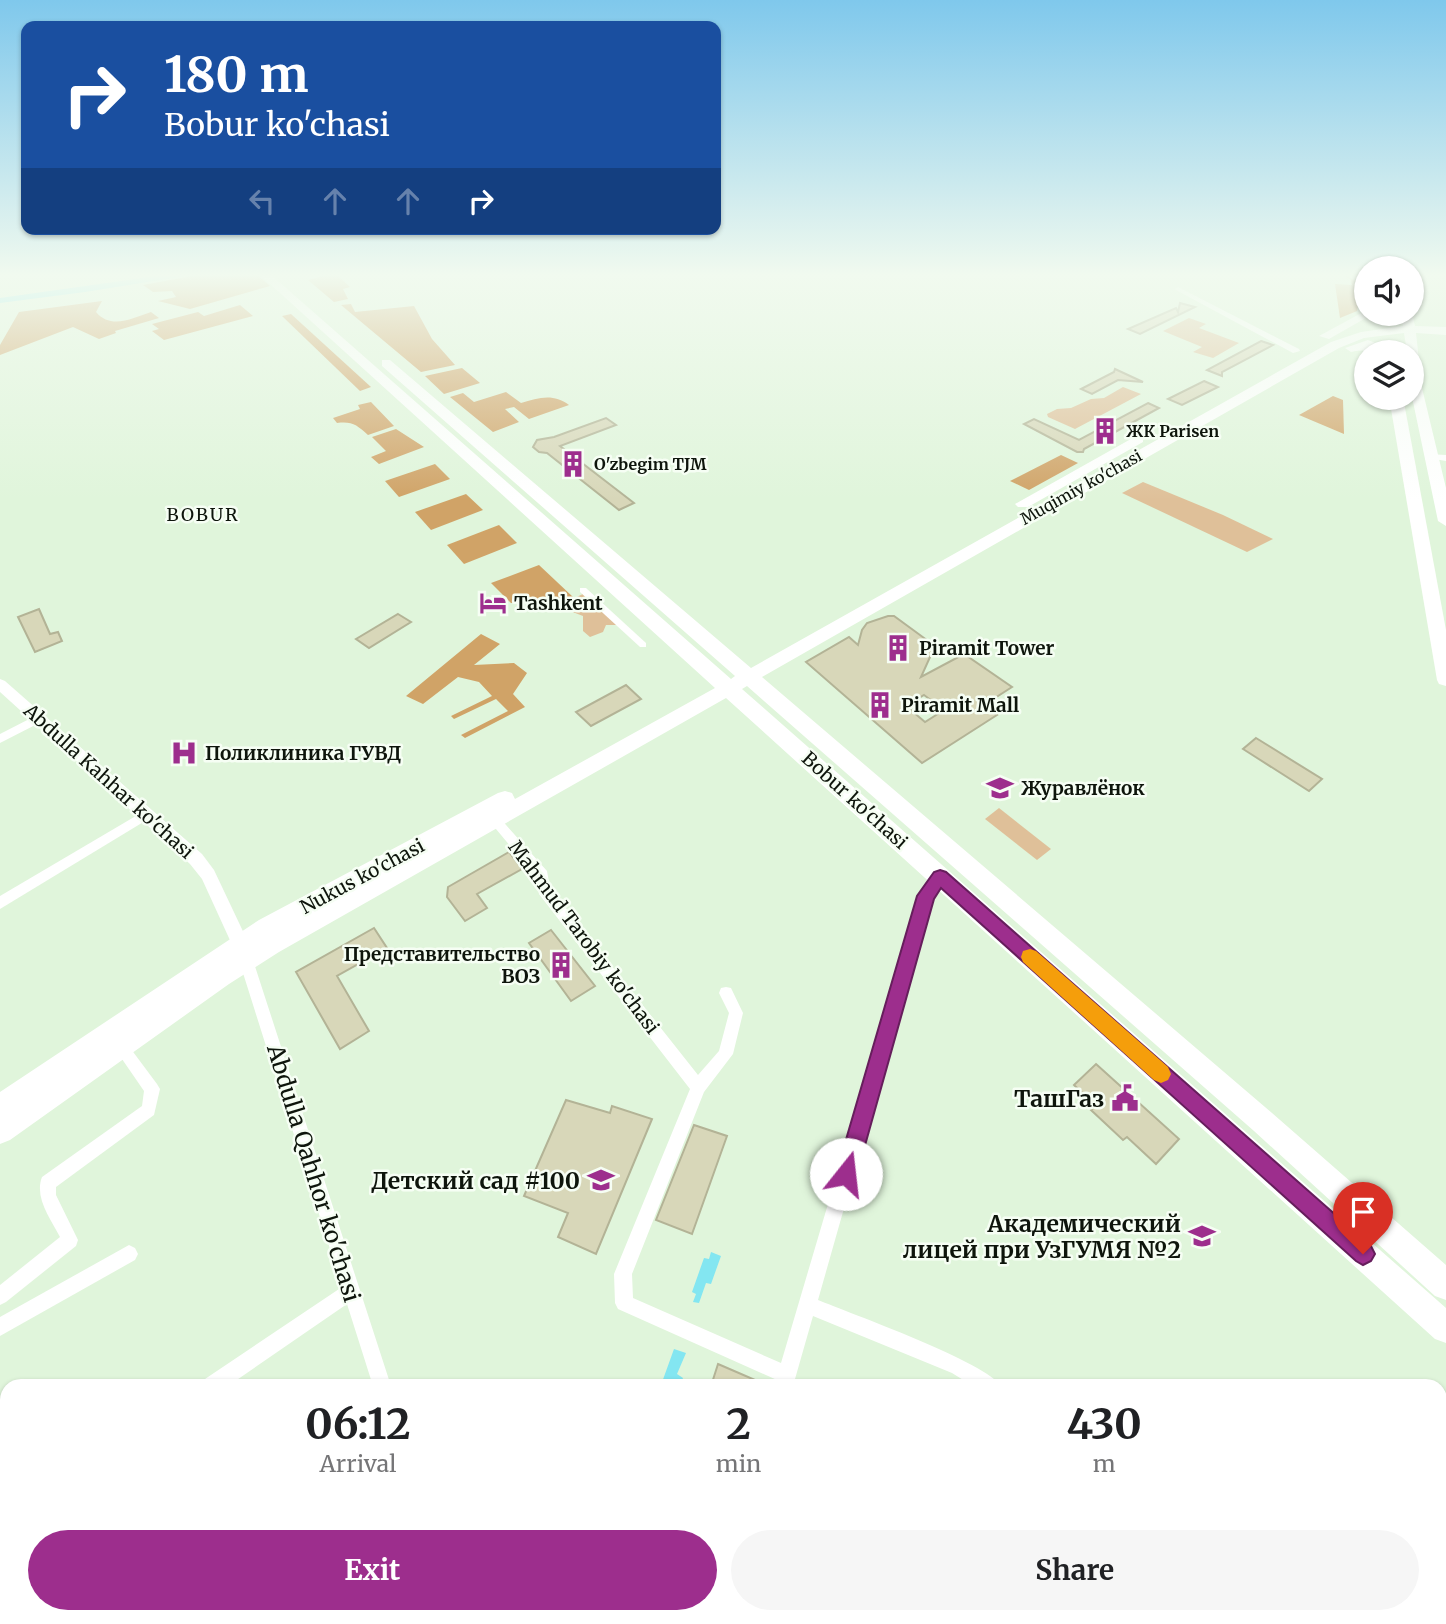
<!DOCTYPE html>
<meta charset="utf-8">
<style>
body{margin:0;font-family:Merriweather,serif;background:#f6f6f6;color:#202124;height:100vh;display:flex;flex-direction:column;font-size:26px;white-space:nowrap}
*{box-sizing:border-box;margin:0}
p{font-size:23px;color:#757577}
.icon{flex:none;width:38px;height:38px;fill:none;stroke:currentColor;stroke-width:2;stroke-linecap:round;stroke-linejoin:round}
.map{position:relative;flex:1;overflow:hidden}
.panel{position:absolute;left:0px;top:1379px;width:1447px;height:245px;display:flex;flex-direction:column;background:#fff;border-radius:21px 21px 0 0;box-shadow:0 2px 5px #0004}
.panel>*{flex:none}
.hud{position:absolute;left:21px;top:21px;width:700px;height:214px;border-radius:14px;box-shadow:0 2px 5px #0004;background:#1a4fa0;color:#fff;overflow:hidden}
.tools{position:absolute;left:1354px;top:256px;display:grid;gap:14px}
.tools a{display:grid;place-items:center;width:70px;height:70px;border-radius:50%;background:#fff;box-shadow:0 2px 5px #0004;font-size:35px}
.pin{position:absolute;display:grid;place-items:center;width:60px;height:60px;color:#fff;margin:-72px -30px;border-radius:50% 50% 50% 0;rotate:-45deg;box-shadow:0 0 7px #0007}
.pin .icon{rotate:45deg}
.me{position:absolute;width:77px;margin:-38px;rotate:16deg;stroke-linejoin:round;filter:drop-shadow(0 0 5px #0008)}
.turn{display:flex;align-items:center;gap:24px;height:147px;padding:0 28px;font-size:32px}
.turn .icon{width:91px;height:91px;stroke-width:2.5}
.turn b{display:block;font-size:49px;line-height:60px}
.lanes{display:flex;align-items:center;height:66px;padding:0 28px;background:#0003;justify-content:center;gap:35px;direction:ltr}
.lanes .off{opacity:.35}
.eta{display:flex;justify-content:space-evenly;align-items:center;height:119px;text-align:center}
.eta b{font-size:42px;font-weight:700;line-height:49px}
.action{display:flex;gap:14px;margin-top:auto;padding:14px 28px}
.action a{flex:1;height:80px;border-radius:42px;background:#9d2e8d;color:#fff;font-size:28px;font-weight:700;line-height:80px;text-align:center}
.action a+a{background:#f6f6f6;color:#202124}
.map>svg:first-child{display:block}
.green{fill:#dfc099}
.forest{fill:#d0a367}
.water{fill:#83e6f1}
.building{fill:#d8d7b9;stroke:#b3b396;stroke-width:2;fill-rule:evenodd}
.lines{fill:none;stroke-linecap:round;stroke-linejoin:round}
.pedestrian{fill:#fff;fill-rule:evenodd}
.minor{fill:#fff;fill-rule:evenodd}
.tertiary{fill:#fff;fill-rule:evenodd}
.primary{fill:#fff;fill-rule:evenodd}
.route{fill:#9d2e8d;stroke:#661e5c;stroke-width:2}
.slow{fill:#f59e0b}
.labels{text-anchor:middle;dominant-baseline:central;stroke-width:5;stroke-linejoin:round;paint-order:stroke}
.far-poi-label{font-size:16px;font-weight:bold;fill:#0e150c;stroke:#f6fef4;text-anchor:start}
.far-street-label{font-size:16px;fill:#0e150c;stroke:#f6fef4}
.far-neighbourhood-label{font-size:18px;letter-spacing:2px;fill:#0e150c;stroke:#f6fef4}
.poi-label{font-size:19px;font-weight:bold;fill:#0e150c;stroke:#f6fef4;text-anchor:start}
.street-label{font-size:19px;fill:#0e150c;stroke:#f6fef4}
.near-poi-label{font-size:23px;font-weight:bold;fill:#0e150c;stroke:#f6fef4;text-anchor:end}
.near-street-label{font-size:23px;fill:#0e150c;stroke:#f6fef4}
</style>
<div class="map">
<svg width="1446" height="1624" viewBox="0 0 1446 1624">
<rect width="100%" height="100%" fill="#e0f5db"/>
<g class="green">
<polygon points="1189,318 1206,324 1199,328 1239,343 1213,358 1193,352 1202,347 1163,331"/>
<polygon points="1123,387 1141,394 1075,429 1048,417 1047,414 1057,409 1071,408 1091,399 1104,398"/>
<polygon points="1143,482 1223,515 1273,539 1247,552 1122,493"/>
<polygon points="583,594 617,625 606,625 603,632 590,637 583,631 583,616 557,606"/>
<polygon points="999,808 1051,849 1037,860 985,819"/>
</g>
<g class="forest">
<polygon points="208,273 255,273 270,286 190,309 158,301 176,297 172,291 153,292 143,285"/>
<polygon points="335,273 350,287 343,289 348,299 334,302 308,280"/>
<polygon points="1340,273 1360,283 1363,300 1359,300 1357,311 1340,318 1335,284 1352,285 1350,279"/>
<path d="M102,301L96,312C111,330 133,318 151,312L159,318L115,331L116,333L99,339L73,327L0,355V345L19,312Z"/>
<polygon points="351,304 355,312 414,306 432,339 455,365 421,372 341,305"/>
<polygon points="240,305 253,316 164,340 152,331 159,329 152,324 198,312 204,316"/>
<polygon points="291,314 371,387 360,391 282,316"/>
<polygon points="462,368 480,383 444,394 425,376"/>
<path d="M506,392L521,403C538,398 553,393 569,405L529,419L514,407L505,409L519,422L493,432L450,397L463,393L474,402Z"/>
<polygon points="1333,396 1343,400 1344,434 1299,415"/>
<path d="M371,402L394,426L368,435C357,425 352,421 337,423L333,418L360,409L358,405Z"/>
<polygon points="396,429 424,447 379,464 371,457 386,451 372,437"/>
<polygon points="1061,455 1078,463 1029,490 1010,481"/>
<polygon points="435,464 450,479 399,497 385,481"/>
<polygon points="466,494 483,510 431,530 415,512"/>
<polygon points="499,525 517,543 464,564 447,545"/>
<polygon points="539,565 573,597 555,605 534,601 511,603 491,583"/>
<polygon points="481,634 500,644 474,665 514,663 527,673 513,694 525,707 465,738 461,735 508,711 496,699 454,719 451,716 492,696 479,682 458,677 423,704 406,696"/>
</g>
<g class="water">
<polygon points="178,273 203,273 85,292 0,303 0,298"/>
<polygon points="711,1252 721,1256 711,1284 706,1283 699,1303 693,1302 696,1294 692,1292 704,1258 709,1259"/>
<polygon points="674,1349 686,1353 677,1374 683,1378 680,1386 661,1385"/>
</g>
<g class="building">
<polygon points="1180,303 1195,307 1140,334 1128,329 1176,308 1178,312"/>
<polygon points="1261,341 1273,345 1222,372 1222,376 1207,370"/>
<polygon points="1115,369 1143,382 1118,380 1092,394 1081,389 1114,372"/>
<polygon points="1204,381 1218,387 1182,405 1168,399"/>
<polygon points="1148,403 1159,408 1084,449 1083,452 1077,452 1024,424 1034,419 1079,440"/>
<polygon points="606,418 616,425 560,446 634,503 619,510 547,453 539,452 533,447 537,440 554,437"/>
<polygon points="39,609 50,634 58,632 62,641 35,652 18,617"/>
<polygon points="398,614 411,622 369,648 356,639"/>
<path d="M888,616H894L935,646L921,677L964,654L1012,687L984,705L997,715L922,763L806,662L849,637L858,645L862,630L867,623ZM924,695L944,710L925,722L906,706Z"/>
<polygon points="626,685 641,699 591,726 576,712"/>
<polygon points="1256,738 1322,779 1309,791 1243,749"/>
<polygon points="509,852 522,869 477,894 487,908 465,921 447,897 448,887"/>
<polygon points="374,928 387,948 337,976 369,1031 340,1049 296,972"/>
<polygon points="551,930 595,986 571,1001 529,943"/>
<polygon points="1096,1064 1179,1139 1156,1164 1127,1137 1123,1140 1091,1110 1096,1106 1074,1085"/>
<polygon points="566,1100 610,1113 612,1106 652,1119 596,1254 558,1237 568,1213 524,1196"/>
<polygon points="694,1125 727,1136 692,1234 656,1220"/>
<polygon points="718,1364 769,1386 711,1386"/>
</g>
<g class="lines">
<polygon class="pedestrian" points="580,588 586,588 646,643 646,647 640,647 580,592"/>
<g class="minor">
<polygon points="1178,287 1299,349 1300,351 1293,353 1176,290 1175,289"/>
<polygon points="1428,454 1446,455 1446,461 1428,458"/>
<polygon points="39,714 43,715 45,718 43,721 0,743 0,734"/>
<polygon points="146,810 150,812 152,815 150,818 0,909 0,896"/>
<path d="M495,815L499,817L547,871L550,888L698,1075L719,1051L729,1013L719,993L721,988L726,987L731,988L743,1013L733,1054L704,1092L632,1274L633,1298L781,1363L919,896C925,887 933,870 945,873L946,877L932,898L818,1300C847,1312 991,1364 1000,1386H973L952,1373L813,1316L793,1386H775L777,1380L618,1309L615,1303L614,1274L690,1089L539,894L536,877L491,823L489,820L491,817Z"/>
<polygon points="244,948 249,950 251,954 391,1386 373,1386 347,1304 228,1386 203,1386 205,1379 342,1287 237,954 239,950"/>
<path d="M120,1039L125,1041L157,1084L160,1089L154,1115L56,1187V1195L78,1240L76,1246L6,1302L0,1305V1285L60,1237C51,1219 34,1198 42,1177L142,1106L144,1091L113,1046L115,1041Z"/>
<polygon points="129,1245 135,1248 138,1254 135,1260 0,1336 0,1317"/>
<polygon points="7,1515 7,1536 0,1539 0,1518"/>
<polygon points="15,1617 38,1617 35,1624 12,1624"/>
<polygon points="247,1617 270,1617 267,1624 244,1624"/>
<polygon points="471,1617 493,1617 490,1624 468,1624"/>
<polygon points="504,1617 528,1617 531,1624 507,1624"/>
<polygon points="706,1617 728,1617 726,1624 704,1624"/>
<polygon points="1069,1617 1093,1617 1096,1624 1072,1624"/>
</g>
<polygon class="tertiary" points="0,679 5,681 202,854 214,870 249,944 246,949 240,952 234,949 202,879 190,864 0,692"/>
<g class="primary">
<polygon points="258,273 269,273 731,679 735,676 382,366 382,360 390,360 751,668 1331,342 1361,332 1403,326 1400,313 1412,313 1415,326 1446,327 1446,335 1416,333 1422,388 1446,488 1446,526 1438,521 1412,397 1412,352 1407,352 1404,333 1364,338 1339,348 762,677 1272,1113 1446,1265 1446,1300 1435,1296 1254,1131 747,686 742,689 1446,1308 1446,1343 1435,1339 726,698 279,952 229,984 10,1140 0,1144 0,1092 259,920 498,793 505,791 512,793 515,799 715,688"/>
<polygon points="1348,273 1361,273 1367,276 1367,284"/>
<polygon points="1367,310 1367,313 1373,313 1371,315 1329,339 1319,336"/>
<path d="M1368,340L1388,348L1390,351C1376,353 1367,348 1351,352L1345,348Z"/>
<polygon points="1389,397 1403,397 1446,630 1446,686 1439,684 1437,680"/>
<polygon points="1138,435 1143,436 1143,442 1028,507 1018,507 1015,504"/>
</g>
</g>
<linearGradient id="sky" x2="0" y2="1"><stop stop-color="#7fc8ec"/><stop offset="0.55" stop-color="#f1faef"/><stop offset="1" stop-color="#f1faef" stop-opacity="0"/></linearGradient>
<rect width="1446" height="500" fill="url(#sky)"/>
<polygon class="route" points="940,870 946,872 1371,1246 1375,1254 1371,1261 1363,1265 1356,1261 941,888 934,899 857,1174 854,1181 846,1184 839,1181 836,1174 917,896 934,872"/>
<polygon class="slow" points="1030,949 1036,951 1168,1067 1171,1074 1168,1080 1161,1083 1154,1080 1023,962 1021,957 1023,951"/>
<defs>
<symbol id="building-bare" viewBox="-9 -9 18 18"><path d="M-4-6H4V6H1V3H-1V6H-4ZM-2.5-4.3h1.7v1.8h-1.7ZM.8-4.3h1.7v1.8H.8ZM-2.5-1h1.7V.8h-1.7ZM.8-1h1.7V.8H.8Z" fill="#9d2e8d" stroke="#f6fef4" stroke-width="2.5" paint-order="stroke"/></symbol>
<symbol id="hotel-bare" viewBox="-9 -9 18 18"><path d="M-6-4.5h1.5V1H6V5H4.5V3h-9V5H-6ZM-4 0a1.8 1.8 0 1 1 3.6 0ZM.5 0V-2.5h3Q6-2.5 6 0Z" fill="#9d2e8d" stroke="#f6fef4" stroke-width="2.5" paint-order="stroke"/></symbol>
<symbol id="hospital-bare" viewBox="-9 -9 18 18"><path d="M-5-5h3v3.5h4V-5h3V5h-3V1.5h-4V5h-3Z" fill="#9d2e8d" stroke="#f6fef4" stroke-width="2.5" paint-order="stroke"/></symbol>
<symbol id="school-bare" viewBox="-9 -9 18 18"><path d="M0-5L7-2L0 1L-7-2ZM-4 1L0 2.5L4 1V4Q0 6-4 4Z" fill="#9d2e8d" stroke="#f6fef4" stroke-width="2.5" paint-order="stroke"/></symbol>
<symbol id="civic-bare" viewBox="-9 -9 18 18"><path d="M-.6-6.5H3V-4.5H.6V-3L4-1V1h2V6H-6V1h2V-1L-.6-3ZM-1.2 2.5V6h2.4V2.5Z" fill="#9d2e8d" stroke="#f6fef4" stroke-width="2.5" paint-order="stroke"/></symbol>
<symbol id="university-bare" viewBox="-9 -9 18 18"><path d="M0-5L7-2L0 1L-7-2ZM-4 1L0 2.5L4 1V4Q0 6-4 4Z" fill="#9d2e8d" stroke="#f6fef4" stroke-width="2.5" paint-order="stroke"/></symbol>
</defs>
<g fill-rule="evenodd">
<use href="#building-bare" x="1086" y="412" width="38" height="38"/>
<use href="#building-bare" x="554" y="445" width="38" height="38"/>
<use href="#hotel-bare" x="474" y="584" width="38" height="38"/>
<use href="#building-bare" x="879" y="629" width="38" height="38"/>
<use href="#building-bare" x="861" y="686" width="38" height="38"/>
<use href="#hospital-bare" x="165" y="734" width="38" height="38"/>
<use href="#school-bare" x="981" y="769" width="38" height="38"/>
<use href="#building-bare" x="542" y="946" width="38" height="38"/>
<use href="#civic-bare" x="1106" y="1079" width="38" height="38"/>
<use href="#school-bare" x="582" y="1161" width="38" height="38"/>
<use href="#university-bare" x="1183" y="1217" width="38" height="38"/>
</g>
<g class="labels">
<g class="far-poi-label">
<text x="1126" y="431">ЖК Parisen</text>
<text x="594" y="464">O'zbegim TJM</text>
</g>
<g class="far-street-label">
<text transform="translate(1081 487) rotate(-29)">Muqimiy ko'chasi</text>
</g>
<g class="far-neighbourhood-label">
<text x="203" y="514">BOBUR</text>
</g>
<g class="poi-label">
<text x="514" y="603">Tashkent</text>
<text x="919" y="648">Piramit Tower</text>
<text x="901" y="705">Piramit Mall</text>
<text x="205" y="753">Поликлиника ГУВД</text>
<text x="1021" y="788">Журавлёнок</text>
<text x="540" y="954" text-anchor="end">Представительство<tspan x="540" dy="22">ВОЗ</tspan></text>
</g>
<g class="street-label">
<text transform="translate(109 781) rotate(42)">Abdulla Kahhar ko'chasi</text>
<text transform="translate(855 800) rotate(42)">Bobur ko'chasi</text>
<text transform="translate(362 876) rotate(-28)">Nukus ko'chasi</text>
<text transform="translate(584 937) rotate(53)">Mahmud Tarobiy ko'chasi</text>
</g>
<g class="near-poi-label">
<text x="1104" y="1098">ТашГаз</text>
<text x="580" y="1180">Детский сад #100</text>
<text x="1181" y="1223">Академический<tspan x="1181" dy="26">лицей при УзГУМЯ №2</tspan></text>
</g>
<g class="near-street-label">
<text transform="translate(314 1173) rotate(73)">Abdulla Qahhor ko'chasi</text>
</g>
</g>
</svg>
<div class="tools">
<a><svg class="icon" aria-label="sound" viewBox="0 0 24 24"><path d="M4 9h4l5-4v14l-5-4H4zM17 9q2 3 0 6"/></svg></a>
<a><svg class="icon" aria-label="layers" viewBox="0 0 24 24"><path d="M12 4l9 5-9 5-9-5zM3 14l9 5 9-5"/></svg></a>
</div>
<div class="pin" style="left:1363px;top:1254px;background:#d93025"><svg class="icon" aria-label="arrive" viewBox="0 0 24 24"><path d="M6 21V4h12l-3 4 3 4H6"/></svg></div>
<svg class="me" style="left:846px;top:1174px" viewBox="-20 -20 40 40"><circle r="19" fill="#fff"/><path d="M0-13L10 11 0 6-10 11z" fill="#9d2e8d"/></svg>
<div class="hud">
<div class="turn"><svg class="icon" aria-label="right" viewBox="0 0 24 24"><path d="M7 20v-9h11M14 6l5 5-5 5"/></svg><div><b>180 m</b>Bobur ko'chasi</div></div>
<div class="lanes"><svg class="icon off" aria-label="left" viewBox="0 0 24 24"><path d="M17 20v-9H6M10 6l-5 5 5 5"/></svg><svg class="icon off" aria-label="ahead" viewBox="0 0 24 24"><path d="M12 20V5M6 11l6-6 6 6"/></svg><svg class="icon off" aria-label="ahead" viewBox="0 0 24 24"><path d="M12 20V5M6 11l6-6 6 6"/></svg><svg class="icon" aria-label="right" viewBox="0 0 24 24"><path d="M7 20v-9h11M14 6l5 5-5 5"/></svg></div>
</div>
<section class="panel">
<div class="eta">
<div><b>06:12</b><p>Arrival</p></div>
<div><b>2</b><p>min</p></div>
<div><b>430</b><p>m</p></div>
</div>
<div class="action"><a>Exit</a><a>Share</a></div>
</section>
</div>
